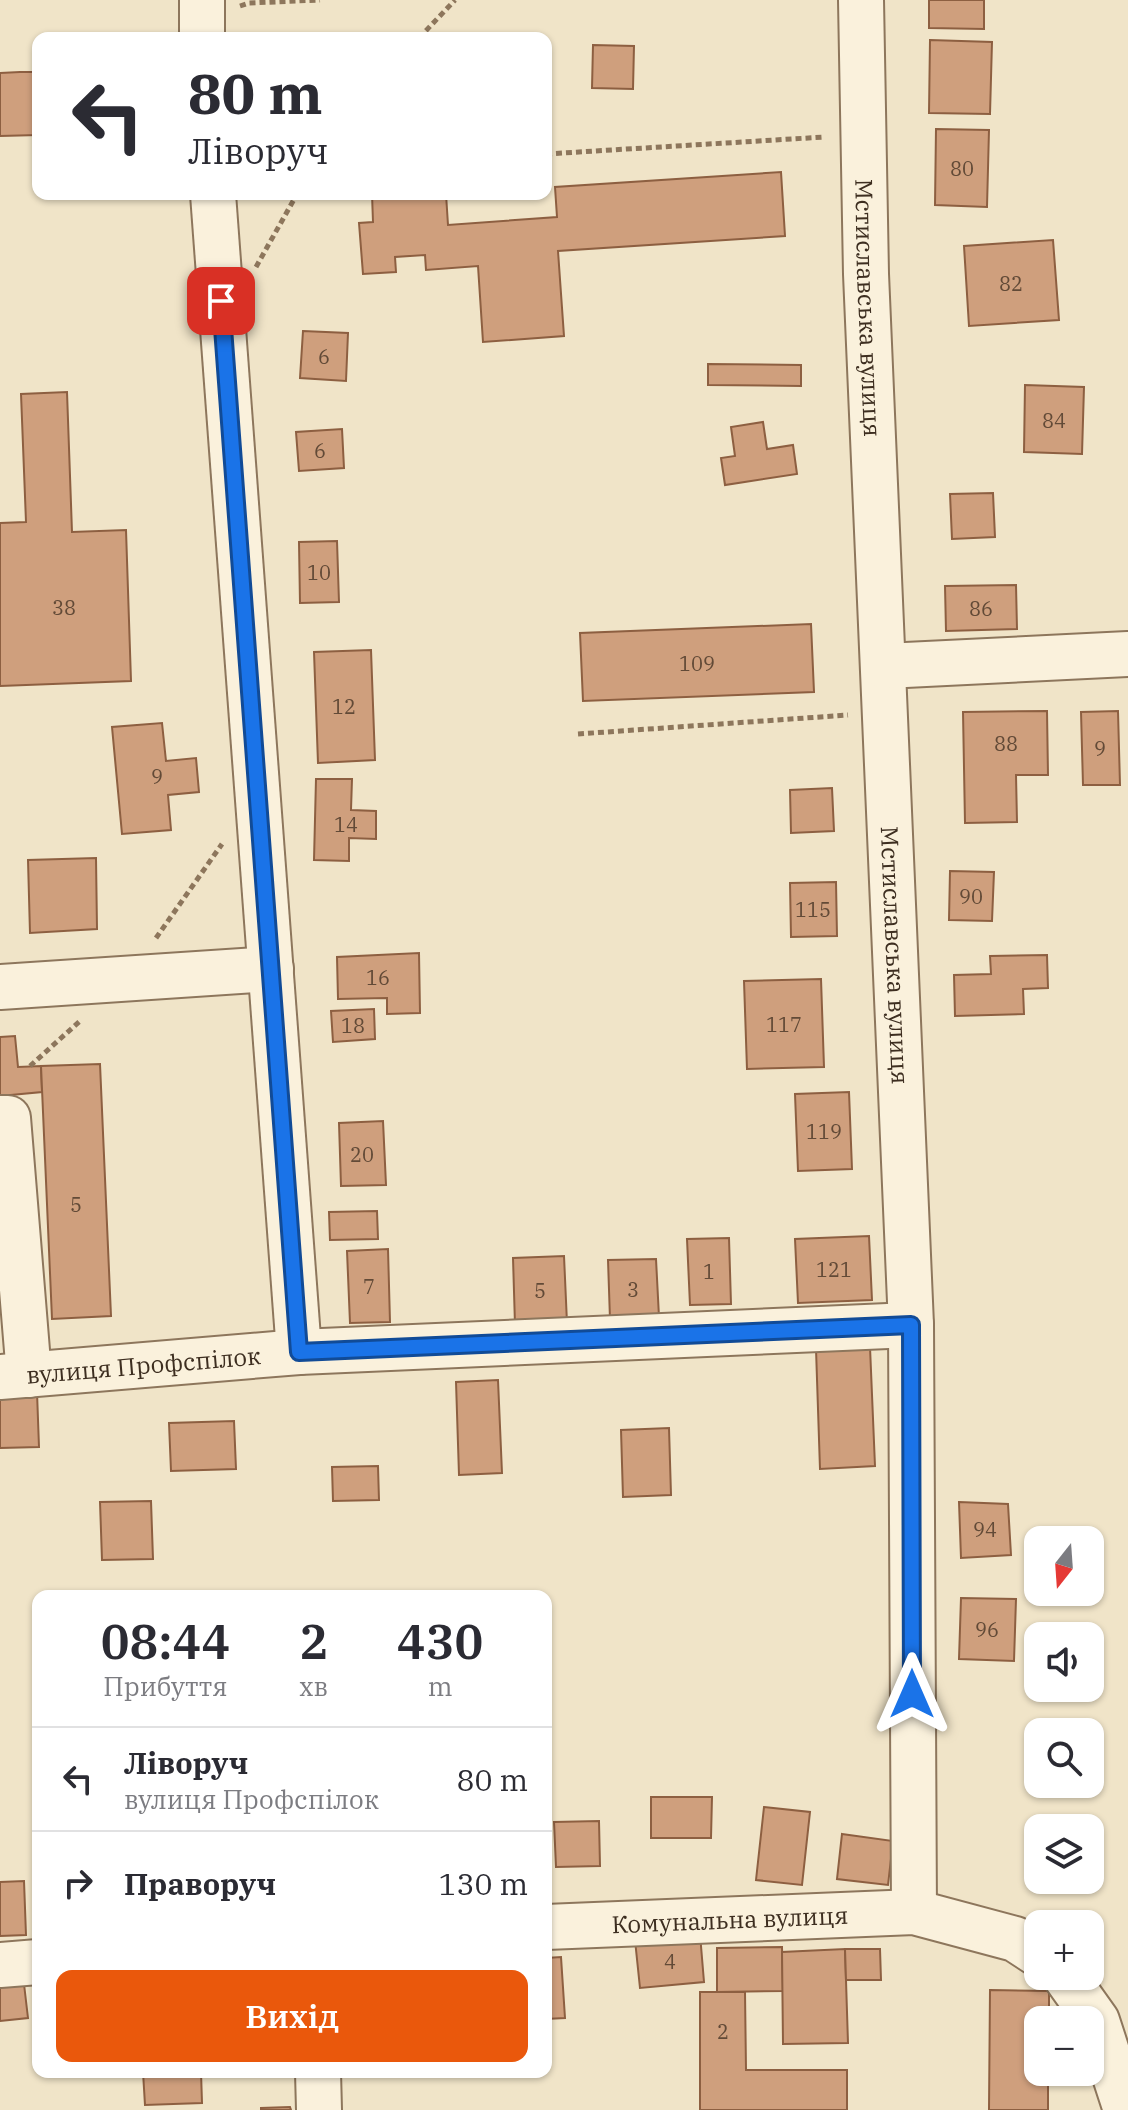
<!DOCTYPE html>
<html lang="uk">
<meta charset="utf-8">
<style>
body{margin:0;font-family:"IBM Plex Serif",serif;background:#f2f2f3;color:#2b2b33;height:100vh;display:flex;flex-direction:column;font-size:30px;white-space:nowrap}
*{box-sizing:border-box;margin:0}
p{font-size:26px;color:#7c7c81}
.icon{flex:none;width:44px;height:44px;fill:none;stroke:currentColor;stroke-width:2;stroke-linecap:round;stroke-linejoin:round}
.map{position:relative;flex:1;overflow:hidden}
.side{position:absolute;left:32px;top:1590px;width:520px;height:488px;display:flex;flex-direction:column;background:#fff;border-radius:16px;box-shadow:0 2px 6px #0004}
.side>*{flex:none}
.banner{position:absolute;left:32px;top:32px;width:520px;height:168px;border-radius:16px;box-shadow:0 2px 6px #0004;background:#fff;color:#2b2b33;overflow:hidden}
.needle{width:52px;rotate:197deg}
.tools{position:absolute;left:1024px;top:1526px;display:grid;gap:16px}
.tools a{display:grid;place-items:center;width:80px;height:80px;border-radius:16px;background:#fff;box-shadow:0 2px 6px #0004;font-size:40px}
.pin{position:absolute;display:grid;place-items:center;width:68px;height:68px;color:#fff;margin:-34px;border-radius:16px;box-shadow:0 4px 12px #0006}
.me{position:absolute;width:88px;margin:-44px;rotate:0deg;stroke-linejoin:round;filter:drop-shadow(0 0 6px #0008)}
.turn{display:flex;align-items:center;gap:28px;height:168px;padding:0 24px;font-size:36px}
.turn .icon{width:104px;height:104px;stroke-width:2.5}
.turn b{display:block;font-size:56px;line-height:68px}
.eta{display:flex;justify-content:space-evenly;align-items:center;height:136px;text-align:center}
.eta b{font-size:48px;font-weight:600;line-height:56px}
.cta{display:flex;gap:16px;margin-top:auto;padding:16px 24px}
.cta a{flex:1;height:92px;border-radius:16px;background:#ea580c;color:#fff;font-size:32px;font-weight:600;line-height:92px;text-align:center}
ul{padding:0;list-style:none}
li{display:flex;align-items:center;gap:24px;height:104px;padding:0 24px;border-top:2px solid #e1e1e2}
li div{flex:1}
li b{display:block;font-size:30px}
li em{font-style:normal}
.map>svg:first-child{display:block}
.building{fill:#cf9f7d;stroke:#8d5f41;stroke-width:2}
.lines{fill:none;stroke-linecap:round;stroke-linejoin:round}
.minor-casing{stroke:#8d765c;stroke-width:48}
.path{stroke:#8d765c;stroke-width:5;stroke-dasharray:6 4;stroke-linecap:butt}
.minor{stroke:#faf1dc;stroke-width:44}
.route-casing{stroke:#114b97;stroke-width:20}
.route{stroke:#1a73e8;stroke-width:14}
.labels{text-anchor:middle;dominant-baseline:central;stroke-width:8;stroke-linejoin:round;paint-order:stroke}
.number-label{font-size:20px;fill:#624a37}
.street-label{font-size:24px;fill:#3d2e20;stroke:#f7eed8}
</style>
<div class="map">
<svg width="1128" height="2110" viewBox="0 0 1128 2110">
<rect width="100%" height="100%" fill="#f0e4c8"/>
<g class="building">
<polygon points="929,0 984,0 984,29 929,28"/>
<polygon points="930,40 992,42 990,114 929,113"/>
<polygon points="593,45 634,46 633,89 592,88"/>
<polygon points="20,72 38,72 38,135 0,136 0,73"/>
<polygon points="936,129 989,130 987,207 935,205"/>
<polygon points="781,172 785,236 558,251 564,336 483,342 478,266 426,270 425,255 395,257 396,272 363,274 359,223 373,222 372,194 446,194 448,225 557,217 555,187"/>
<polygon points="1053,240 1059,320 969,326 964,246"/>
<polygon points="303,331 348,333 346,381 300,378"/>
<polygon points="708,364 801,365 801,386 708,385"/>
<polygon points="1025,385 1084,387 1082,454 1024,452"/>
<polygon points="67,392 72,532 126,530 131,681 0,686 0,523 26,522 21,394"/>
<polygon points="763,422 767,449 793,445 797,474 725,485 721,458 735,456 731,427"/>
<polygon points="342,429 344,468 299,471 296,432"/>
<polygon points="993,493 995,537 952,539 950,494"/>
<polygon points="337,541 339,602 300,603 299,542"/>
<polygon points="1016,585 1017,629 946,631 945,586"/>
<polygon points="811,624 814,692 583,701 580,633"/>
<polygon points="371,650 375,760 318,763 314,652"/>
<polygon points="1047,711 1048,775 1016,775 1017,822 965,823 963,712"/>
<polygon points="1118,711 1120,785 1083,785 1081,712"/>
<polygon points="162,723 166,761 196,758 199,792 168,795 171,830 122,834 112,727"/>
<polygon points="316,779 352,779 351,810 376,811 376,839 349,838 349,861 314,860"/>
<polygon points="832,788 834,831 791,833 790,790"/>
<polygon points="96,858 97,929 30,933 28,860"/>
<polygon points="950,871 994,872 992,921 949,920"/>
<polygon points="836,882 837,936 791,937 790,883"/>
<polygon points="419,953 420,1013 387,1014 387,998 338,999 337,957"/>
<polygon points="1047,955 1048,988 1023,989 1024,1014 955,1016 954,975 991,974 990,956"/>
<polygon points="821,979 824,1067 747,1069 744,981"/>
<polygon points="374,1009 375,1039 333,1042 331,1011"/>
<polygon points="15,1036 18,1067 41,1066 42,1092 0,1096 0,1037"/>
<polygon points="100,1064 111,1316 52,1319 41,1066"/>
<polygon points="849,1092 852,1169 798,1171 795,1094"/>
<polygon points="383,1121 386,1185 341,1186 339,1123"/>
<polygon points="377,1211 378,1239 330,1240 329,1212"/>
<polygon points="869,1236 872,1300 798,1303 795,1239"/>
<polygon points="729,1238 731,1304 690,1305 687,1239"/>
<polygon points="388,1249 390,1322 350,1323 347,1251"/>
<polygon points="564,1256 567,1323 515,1325 513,1258"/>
<polygon points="656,1259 659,1317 610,1319 608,1260"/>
<polygon points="870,1347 875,1466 820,1469 816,1349"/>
<polygon points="498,1380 502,1473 459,1475 456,1382"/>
<polygon points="37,1392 39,1447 0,1448 0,1393"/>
<polygon points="234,1421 236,1469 171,1471 169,1423"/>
<polygon points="669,1428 671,1495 623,1497 621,1430"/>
<polygon points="378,1466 379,1500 333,1501 332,1467"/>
<polygon points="151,1501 153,1559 102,1560 100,1502"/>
<polygon points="959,1502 1008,1504 1011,1555 961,1558"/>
<polygon points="961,1598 1016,1599 1014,1661 959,1659"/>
<polygon points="651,1797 712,1797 711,1838 651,1838"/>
<polygon points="764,1807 810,1812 802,1885 756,1880"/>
<polygon points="599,1821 600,1866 556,1867 554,1822"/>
<polygon points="842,1834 893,1841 888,1885 837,1879"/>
<polygon points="24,1881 26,1935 0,1936 0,1882"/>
<polygon points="700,1934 704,1982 640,1988 635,1940"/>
<polygon points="782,1947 783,1991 717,1992 717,1948"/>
<polygon points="845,1949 848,2043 783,2044 782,1952"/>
<polygon points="845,1949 880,1949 881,1980 846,1980"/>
<polygon points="561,1957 565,2018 546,2019 546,1958"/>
<polygon points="24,1984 28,2018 0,2021 0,1986"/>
<polygon points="990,1990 1049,1991 1049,2020 1038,2020 1038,2072 1048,2072 1048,2110 989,2110"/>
<polygon points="700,1992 745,1992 746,2070 847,2070 847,2110 700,2110"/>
<polygon points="143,2072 201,2072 202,2103 145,2105"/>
<polygon points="290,2107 291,2110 261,2110 261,2108"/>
</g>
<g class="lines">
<defs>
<g id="minor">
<path id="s1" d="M861,0L866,274L911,1325L914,1912"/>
<polyline points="202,38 202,0"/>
<polyline points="213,194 299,1352"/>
<polyline points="885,666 1128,654"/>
<polyline points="0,987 271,969"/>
<polyline points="0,1118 8,1118 29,1375"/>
<path id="s2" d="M0,1377L299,1352L911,1325"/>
<path id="s3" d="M546,1927L914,1912L1015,1939L1038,1954"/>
<polyline points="0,1965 38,1962"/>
<polyline points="1065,1976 1097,2021 1126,2110"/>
<polyline points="318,2072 319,2110"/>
</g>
</defs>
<use href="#minor" class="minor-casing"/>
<g class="path">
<polyline points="240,6 249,3 320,0"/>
<polyline points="419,38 455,0"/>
<polyline points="546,154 824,137"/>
<polyline points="256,267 297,194"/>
<polyline points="578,734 848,715"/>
<polyline points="156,938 222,844"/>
<polyline points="30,1066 80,1021"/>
</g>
<use href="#minor" class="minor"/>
</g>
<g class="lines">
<defs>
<polyline id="route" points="221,301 299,1352 911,1325 912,1694"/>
</defs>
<use href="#route" class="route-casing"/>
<use href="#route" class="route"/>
</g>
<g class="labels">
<g class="number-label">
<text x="962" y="168">80</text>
<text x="1011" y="283">82</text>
<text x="324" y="356">6</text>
<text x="1054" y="420">84</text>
<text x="320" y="450">6</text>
<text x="319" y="572">10</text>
<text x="64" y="607">38</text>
<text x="981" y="608">86</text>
<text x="697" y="663">109</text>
<text x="344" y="706">12</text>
<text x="1006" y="743">88</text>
<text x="1100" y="748">9</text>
<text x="157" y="776">9</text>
<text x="346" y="824">14</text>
<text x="971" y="896">90</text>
<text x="813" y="909">115</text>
<text x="378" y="977">16</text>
<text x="784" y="1024">117</text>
<text x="353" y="1025">18</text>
<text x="824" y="1131">119</text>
<text x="362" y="1154">20</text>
<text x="76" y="1204">5</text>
<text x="834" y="1269">121</text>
<text x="709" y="1271">1</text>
<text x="369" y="1286">7</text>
<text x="633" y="1289">3</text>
<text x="540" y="1290">5</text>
<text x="985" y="1529">94</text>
<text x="987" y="1629">96</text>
<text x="670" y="1961">4</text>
<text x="723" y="2031">2</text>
</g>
<g class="street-label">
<text stroke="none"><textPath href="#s1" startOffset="308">Мстиславська вулиця</textPath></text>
<text stroke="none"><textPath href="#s1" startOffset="956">Мстиславська вулиця</textPath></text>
<text stroke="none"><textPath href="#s2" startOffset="144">вулиця Профспілок</textPath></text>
<text stroke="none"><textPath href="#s3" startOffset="184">Комунальна вулиця</textPath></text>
</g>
</g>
</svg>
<div class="tools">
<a><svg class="needle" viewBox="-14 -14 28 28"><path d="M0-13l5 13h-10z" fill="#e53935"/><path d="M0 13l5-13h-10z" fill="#7c7c81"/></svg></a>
<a><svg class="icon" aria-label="sound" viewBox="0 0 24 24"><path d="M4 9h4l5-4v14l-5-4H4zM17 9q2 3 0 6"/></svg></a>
<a><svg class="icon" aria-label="search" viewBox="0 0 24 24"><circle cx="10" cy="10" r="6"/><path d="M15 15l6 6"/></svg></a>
<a><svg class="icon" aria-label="layers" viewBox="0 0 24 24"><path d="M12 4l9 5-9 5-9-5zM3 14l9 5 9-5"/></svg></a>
<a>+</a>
<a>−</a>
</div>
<div class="pin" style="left:221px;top:301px;background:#d93025"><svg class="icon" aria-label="arrive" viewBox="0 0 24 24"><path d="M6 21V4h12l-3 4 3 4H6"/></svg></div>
<svg class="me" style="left:912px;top:1694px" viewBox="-20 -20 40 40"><path d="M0-17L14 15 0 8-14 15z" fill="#1a73e8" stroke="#fff" stroke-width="4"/></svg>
<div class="banner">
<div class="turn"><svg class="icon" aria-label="left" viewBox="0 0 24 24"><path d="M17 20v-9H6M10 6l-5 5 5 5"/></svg><div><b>80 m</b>Ліворуч</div></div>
</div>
<section class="side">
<div class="eta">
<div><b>08:44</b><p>Прибуття</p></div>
<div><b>2</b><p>хв</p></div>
<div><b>430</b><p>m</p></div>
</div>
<ul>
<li><svg class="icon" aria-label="left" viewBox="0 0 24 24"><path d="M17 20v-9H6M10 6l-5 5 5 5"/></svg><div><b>Ліворуч</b><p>вулиця Профспілок</p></div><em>80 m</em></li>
<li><svg class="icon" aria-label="right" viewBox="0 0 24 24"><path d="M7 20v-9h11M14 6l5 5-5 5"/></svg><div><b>Праворуч</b></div><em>130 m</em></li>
</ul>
<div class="cta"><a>Вихід</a></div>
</section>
</div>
